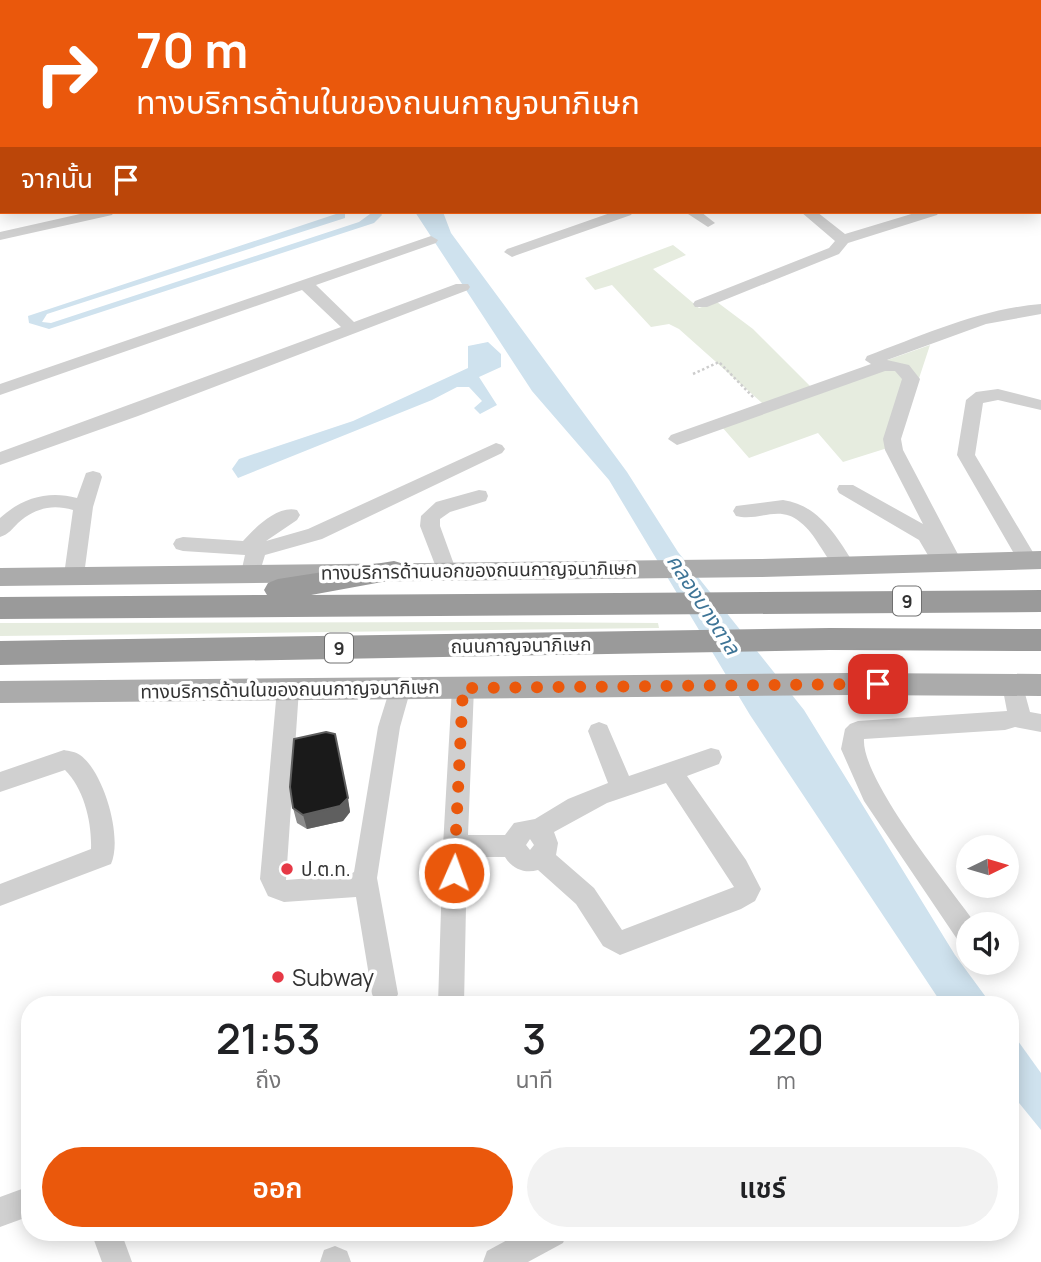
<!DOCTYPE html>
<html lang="th">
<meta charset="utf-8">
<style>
body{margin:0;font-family:Manrope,"Noto Sans Thai",sans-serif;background:#f2f2f2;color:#202124;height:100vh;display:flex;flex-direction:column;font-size:26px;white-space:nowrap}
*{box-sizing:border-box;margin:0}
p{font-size:23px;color:#757577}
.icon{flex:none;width:38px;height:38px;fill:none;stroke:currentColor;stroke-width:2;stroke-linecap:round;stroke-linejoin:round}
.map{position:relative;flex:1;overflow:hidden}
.side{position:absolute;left:21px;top:996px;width:998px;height:245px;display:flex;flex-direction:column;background:#fff;border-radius:28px;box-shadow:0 4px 18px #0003}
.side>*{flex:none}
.guide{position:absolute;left:0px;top:0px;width:1041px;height:214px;box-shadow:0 4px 18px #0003;background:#ea580c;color:#fff;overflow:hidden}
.needle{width:46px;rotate:85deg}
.fabs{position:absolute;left:956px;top:835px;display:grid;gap:14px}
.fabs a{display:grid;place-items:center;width:63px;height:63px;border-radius:50%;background:#fff;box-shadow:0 4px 18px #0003;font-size:35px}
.pin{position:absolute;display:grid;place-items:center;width:60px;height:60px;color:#fff;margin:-30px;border-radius:14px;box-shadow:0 4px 10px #0006}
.me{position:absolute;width:77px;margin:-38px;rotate:2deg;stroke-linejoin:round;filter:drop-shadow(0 0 5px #0008)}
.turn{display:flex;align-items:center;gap:24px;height:147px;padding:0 21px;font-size:32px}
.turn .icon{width:91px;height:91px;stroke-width:2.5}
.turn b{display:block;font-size:49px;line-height:60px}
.then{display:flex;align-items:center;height:66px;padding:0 21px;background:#0003;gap:14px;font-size:26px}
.eta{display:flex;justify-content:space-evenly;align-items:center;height:119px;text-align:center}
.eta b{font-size:42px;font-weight:600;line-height:49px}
.primary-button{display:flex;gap:14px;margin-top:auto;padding:14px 21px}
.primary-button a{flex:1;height:80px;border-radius:42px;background:#ea580c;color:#fff;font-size:28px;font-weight:600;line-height:80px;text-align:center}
.primary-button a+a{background:#f2f2f2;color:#202124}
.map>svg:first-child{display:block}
.green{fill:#e6ecdf}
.water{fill:#cfe2ee}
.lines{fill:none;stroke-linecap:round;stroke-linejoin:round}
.path{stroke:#cdcdcd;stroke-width:2.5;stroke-dasharray:2.5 2.5;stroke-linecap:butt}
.minor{fill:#d0d0d0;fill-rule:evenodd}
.major{fill:#ababab;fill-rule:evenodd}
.highway{fill:#9a9a9a;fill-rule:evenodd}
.wall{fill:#8c8c8c}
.shaded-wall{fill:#5f5f5f}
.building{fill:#1a1a1a;stroke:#5f5f5f;stroke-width:2}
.route{stroke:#ea580c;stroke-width:12;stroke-dasharray:0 21.6}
.poi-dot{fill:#e63946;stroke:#fff;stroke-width:2.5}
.labels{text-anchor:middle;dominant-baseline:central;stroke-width:7;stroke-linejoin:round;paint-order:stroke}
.shield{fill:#fff;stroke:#707070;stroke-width:2}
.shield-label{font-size:18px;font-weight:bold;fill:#333}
.street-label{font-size:19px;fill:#333;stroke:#fff}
.poi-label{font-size:19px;fill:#333;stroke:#fff;text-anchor:start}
.water-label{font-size:21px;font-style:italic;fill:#3f7597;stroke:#fff}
.near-poi-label{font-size:23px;fill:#333;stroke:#fff;text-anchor:start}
</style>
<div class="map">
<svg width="1041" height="1262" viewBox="0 0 1041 1262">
<rect width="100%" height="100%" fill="#fff"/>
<g class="green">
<polygon points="673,245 686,255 653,269 699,308 717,302 753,329 811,387 930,345 897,445 843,462 818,433 749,458 722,427 771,411 679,329 669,324 651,327 612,285 595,290 585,278"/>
<polygon points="511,622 658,623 659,628 0,636 0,623"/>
</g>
<g class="water">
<polygon points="342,212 345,212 345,218 47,314 42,322 51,323 359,222 370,214 370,212 380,212 382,215 374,223 49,329 29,323 28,316"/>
<polygon points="415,212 443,212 451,233 627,472 678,552 804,710 955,955 991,1004 942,1004 750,715 609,480 532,391"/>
<polygon points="488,342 501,354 501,367 479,377 497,405 480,414 474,408 482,401 469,387 457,387 432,400 238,478 232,469 239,459 353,421 468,368 468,346"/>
<polygon points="1010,1030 1041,1073 1041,1130 1010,1092"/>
</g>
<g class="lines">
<polyline class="path" points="693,374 719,362 754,398"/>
<g class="minor">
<polygon points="89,0 101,0 101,2 90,2"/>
<polygon points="156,0 180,0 155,2"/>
<polygon points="247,0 259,0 260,2 249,2"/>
<polygon points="332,0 344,0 344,2 333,2"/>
<polygon points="416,0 428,0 428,2 417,2"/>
<polygon points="581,0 593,0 594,2 583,2"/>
<polygon points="969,0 982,0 983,2 971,2"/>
<rect x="0" y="28" width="2" height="8"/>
<polygon points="1040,40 1041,41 1041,49 1040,48"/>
<rect x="0" y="152" width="2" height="8"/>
<rect x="1040" y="199" width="1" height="9"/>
<polygon points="89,212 114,212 112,215 0,240 0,232"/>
<polygon points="613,212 633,212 631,215 517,255 512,257 504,252 507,249"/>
<polygon points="685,212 701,212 715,223 708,227"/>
<polygon points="801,212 817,212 845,234 918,212 939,212 937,215 848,243 839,254 707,307 695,307 693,304 695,301 829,248 835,241"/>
<polygon points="431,236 438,240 436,243 316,285 354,322 456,284 468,284 470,287 468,290 138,416 0,465 0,452 341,327 302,290 0,395 0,384"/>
<path d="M1041,304V314L986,324L887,360L909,365L920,379L901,439L903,450L962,562L959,567H945L940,558L929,557L919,540L839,493L837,489L839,485H853L923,524L885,450L883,439L902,379L895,371H885L683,443L677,445L668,439L671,435L871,364L865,360L867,356C924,335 980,309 1041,304Z"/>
<polygon points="998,389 1041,400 1041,410 998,400 983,403 975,455 1037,559 1034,564 1020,564 957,455 966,400 976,392"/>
<path d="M496,443L502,445L505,449L502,453L322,539L265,555L258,578L251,580L244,578L241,573L245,555L183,551L176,549L173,544L176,539L183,537L243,541C255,528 277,505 297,510L300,515L297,520L266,541L308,529Z"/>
<path d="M93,471L100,473L102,477L93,507L84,575L81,580L74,582L67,580L64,575L73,510C52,504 35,508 18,523C12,529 9,534 0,537V518C22,498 48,490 77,498L86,473Z"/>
<polygon points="479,490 486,491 488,496 486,501 450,512 440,519 440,526 456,570 453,575 446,577 439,575 420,526 421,516 436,502"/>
<path d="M783,500C818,505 835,534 853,562L856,567L853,572C847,574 842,575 838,570C823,556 817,535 800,522C779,504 759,522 736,516L733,511L736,506Z"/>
<path d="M1013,676L1021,679L1030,712L1041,714V732L1015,727L1005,730L864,739C861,779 950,888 976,924H968V946L959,942L864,801L841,749L845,729L850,724L858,721L1007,711L1002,685L1005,679Z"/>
<polygon points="400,679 408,682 411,688 400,727 377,878 398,994 394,1003 376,1003 372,994 356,897 284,902 268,896 260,879 277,689 280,683 288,680 296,683 299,689 286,880 349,875 354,872 378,727 392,682"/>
<path d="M463,679L471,682L474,688L468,835H505L514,823L535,819L568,799L608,783L588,731L591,725L599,722L607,725L629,776L711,748L719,750L722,757L719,764L687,776L746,860L761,889L755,901L741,909L620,955L603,946L576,904L538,870C525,874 512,869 505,857H467L464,1004H438L443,846L452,688L455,682ZM666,783L734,887L622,930L594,888L556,855L558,843L554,832L607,803ZM530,839L534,845L530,850L526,845Z"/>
<path d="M64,750C69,751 76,752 80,755C104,772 123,838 111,864L0,906V884L91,849C92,822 84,789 65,770L0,792V772Z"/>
<polygon points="30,1186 30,1216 0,1227 0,1197"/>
<polygon points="91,1232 121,1232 132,1262 102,1262"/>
<polygon points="522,1232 567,1232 563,1243 528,1262 483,1262 487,1251"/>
<polygon points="335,1246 347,1251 351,1262 320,1262 324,1250"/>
</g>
<g class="major">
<polygon points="1041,551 1041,569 760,577 0,586 0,568 760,559"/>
<polygon points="851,673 1041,674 1041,696 851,695 0,703 0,681"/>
</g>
<g class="highway">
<polygon points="394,561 404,564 408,571 404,578 311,595 1041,590 1041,612 0,619 0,597 267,595 264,590 268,583 278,579"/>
<polygon points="830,628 1041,629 1041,651 830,650 0,665 0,641"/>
</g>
</g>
<polygon class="wall" points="335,734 350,812 343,821 307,829 297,823 293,808"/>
<g class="shaded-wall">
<polygon points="0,127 2,127 2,137 0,138"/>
<polygon points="348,798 350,812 343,821 307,829 303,815"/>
</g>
<g class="building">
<polygon points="198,0 239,0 241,2 199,2"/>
<polygon points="2,37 2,127 0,127 0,41"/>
<polygon points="326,732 335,734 348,798 340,806 303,815 293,808 290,787 294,739"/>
</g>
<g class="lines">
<polyline class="route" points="454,873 463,688 878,684"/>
</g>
<g class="poi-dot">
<circle cx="287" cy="869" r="7"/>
<circle cx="278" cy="977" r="7"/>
</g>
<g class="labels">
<g class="shield">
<rect x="893" y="586.5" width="28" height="29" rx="5"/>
<rect x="325" y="633.5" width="28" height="29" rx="5"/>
</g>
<g class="shield-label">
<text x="907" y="601">9</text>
<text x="339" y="648">9</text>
</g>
<g class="street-label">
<text transform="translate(479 570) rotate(-1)">ทางบริการด้านนอกของถนนกาญจนาภิเษก</text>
<text transform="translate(521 645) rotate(-1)">ถนนกาญจนาภิเษก</text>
<text transform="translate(290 689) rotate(-1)">ทางบริการด้านในของถนนกาญจนาภิเษก</text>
</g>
<g class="poi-label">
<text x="301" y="869">ป.ต.ท.</text>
</g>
<g class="water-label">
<text transform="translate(704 604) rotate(57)">คลองบางตาล</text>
</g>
<g class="near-poi-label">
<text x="292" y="977">Subway</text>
</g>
</g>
</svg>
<div class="fabs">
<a><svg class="needle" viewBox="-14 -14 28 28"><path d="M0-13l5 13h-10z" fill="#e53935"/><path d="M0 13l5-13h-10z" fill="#757577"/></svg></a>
<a><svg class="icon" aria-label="sound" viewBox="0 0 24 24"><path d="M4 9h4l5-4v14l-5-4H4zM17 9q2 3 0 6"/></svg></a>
</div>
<div class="pin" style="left:878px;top:684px;background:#d93025"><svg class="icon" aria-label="arrive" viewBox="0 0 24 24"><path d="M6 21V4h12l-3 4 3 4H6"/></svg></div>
<svg class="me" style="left:454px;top:873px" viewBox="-20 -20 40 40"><circle r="17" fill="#ea580c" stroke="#fff" stroke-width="3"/><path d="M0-11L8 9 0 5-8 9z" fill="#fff"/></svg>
<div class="guide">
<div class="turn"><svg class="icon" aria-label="right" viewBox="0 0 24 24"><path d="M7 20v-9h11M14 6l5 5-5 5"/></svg><div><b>70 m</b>ทางบริการด้านในของถนนกาญจนาภิเษก</div></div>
<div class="then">จากนั้น<svg class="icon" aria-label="arrive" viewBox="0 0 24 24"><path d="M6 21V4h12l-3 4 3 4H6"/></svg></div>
</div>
<section class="side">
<div class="eta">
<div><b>21:53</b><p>ถึง</p></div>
<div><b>3</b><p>นาที</p></div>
<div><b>220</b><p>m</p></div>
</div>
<div class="primary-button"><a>ออก</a><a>แชร์</a></div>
</section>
</div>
